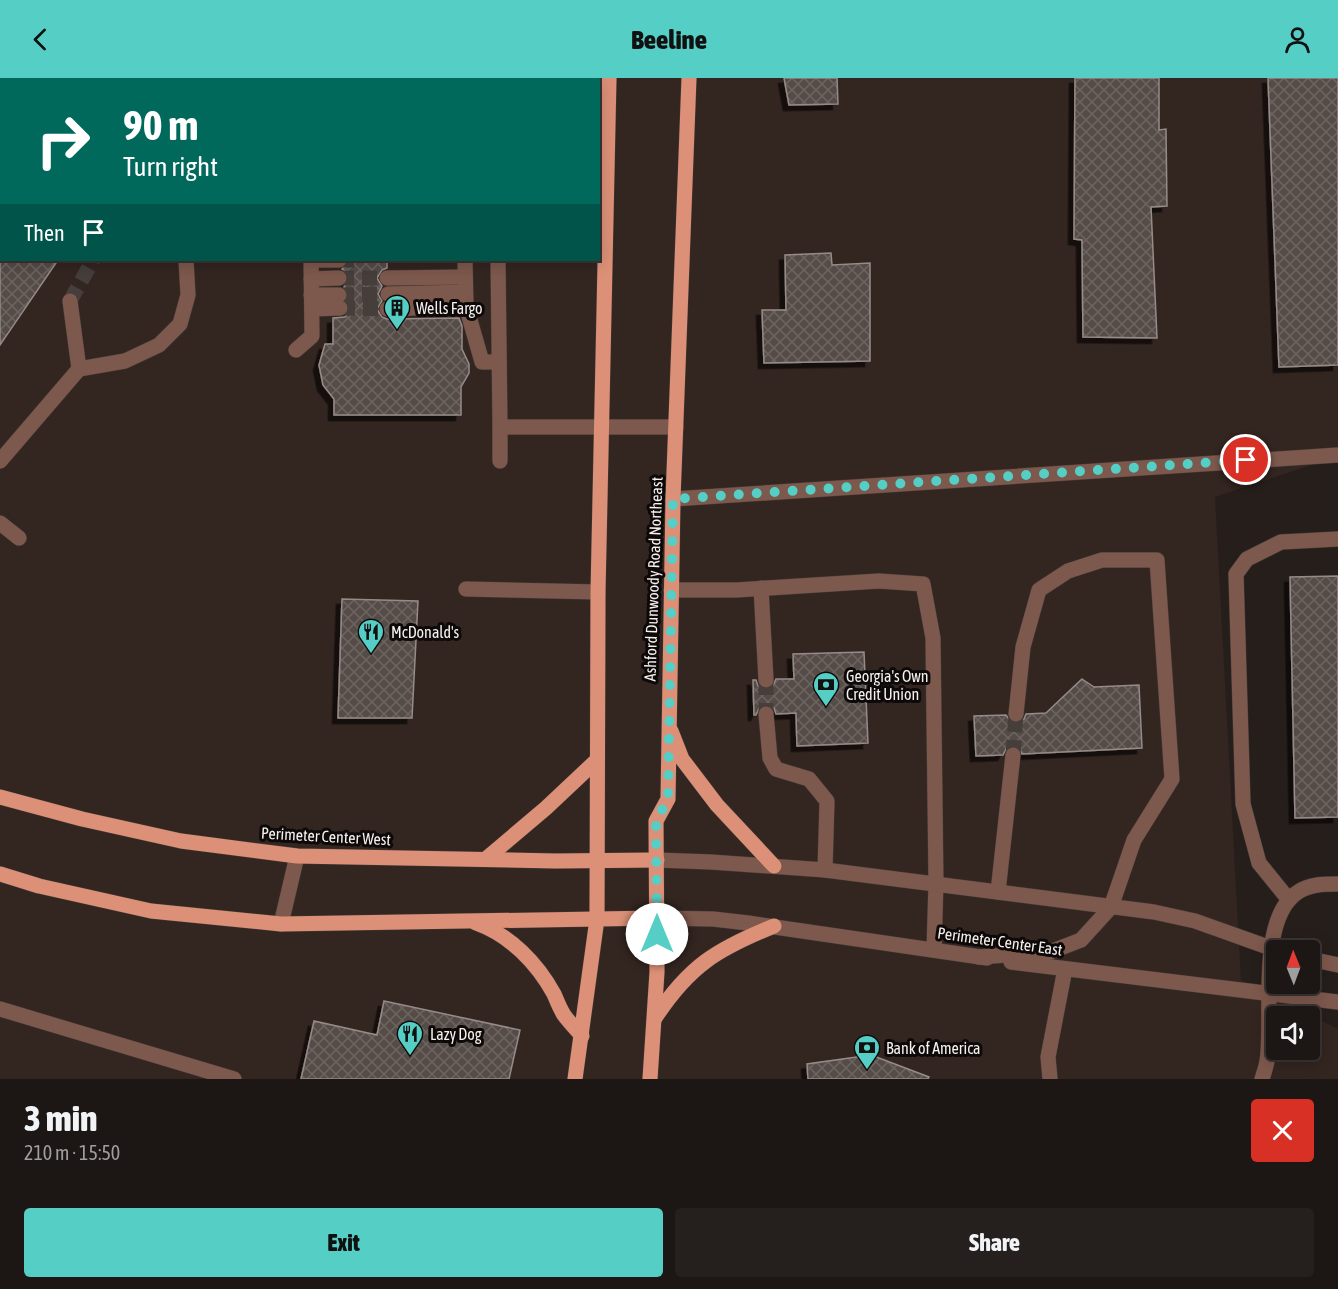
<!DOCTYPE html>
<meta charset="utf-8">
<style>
body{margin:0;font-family:"Asap Condensed",sans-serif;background:#251f1d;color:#f1f3f6;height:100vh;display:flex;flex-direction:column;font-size:22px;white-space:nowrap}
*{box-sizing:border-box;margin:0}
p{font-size:20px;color:#a09fa0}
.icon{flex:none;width:33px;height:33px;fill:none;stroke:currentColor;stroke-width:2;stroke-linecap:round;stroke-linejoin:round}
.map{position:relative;height:1001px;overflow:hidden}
.panel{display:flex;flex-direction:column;background:#1c1614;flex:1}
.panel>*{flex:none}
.top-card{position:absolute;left:0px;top:0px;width:600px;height:183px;box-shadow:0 3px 15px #0003,0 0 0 2px #3a3534;background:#00695c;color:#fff;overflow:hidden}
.needle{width:39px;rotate:359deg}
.controls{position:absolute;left:1266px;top:862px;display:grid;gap:12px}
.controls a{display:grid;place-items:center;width:54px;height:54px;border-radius:6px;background:#1c1614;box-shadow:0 3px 15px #0003,0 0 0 2px #3a3534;font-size:30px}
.pin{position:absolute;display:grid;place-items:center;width:51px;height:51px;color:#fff;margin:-26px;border:3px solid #fff;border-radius:50%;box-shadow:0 2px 6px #0007}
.me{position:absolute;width:66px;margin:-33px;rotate:0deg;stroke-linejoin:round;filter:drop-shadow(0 0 4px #0008)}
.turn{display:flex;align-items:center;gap:21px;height:126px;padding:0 24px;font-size:27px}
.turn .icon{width:78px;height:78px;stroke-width:2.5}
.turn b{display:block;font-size:42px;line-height:51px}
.then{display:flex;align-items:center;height:57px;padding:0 24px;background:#0003;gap:12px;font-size:22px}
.round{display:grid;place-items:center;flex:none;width:63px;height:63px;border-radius:6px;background:#251f1d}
.overview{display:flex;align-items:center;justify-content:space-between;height:102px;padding:0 24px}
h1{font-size:36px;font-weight:800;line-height:45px}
.button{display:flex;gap:12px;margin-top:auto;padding:12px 24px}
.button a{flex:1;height:69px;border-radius:6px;background:#55cec5;color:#111;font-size:24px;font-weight:800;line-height:69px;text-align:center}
.button a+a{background:#251f1d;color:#f1f3f6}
header{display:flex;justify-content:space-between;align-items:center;height:78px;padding:0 24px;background:#55cec5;color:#111;font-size:27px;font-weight:800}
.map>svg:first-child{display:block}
.built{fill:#332520;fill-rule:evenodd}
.building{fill:url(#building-cross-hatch);stroke:#968b88;stroke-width:1.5;filter:url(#shadow)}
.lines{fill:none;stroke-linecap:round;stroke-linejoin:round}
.minor-tunnel{stroke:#453e3b;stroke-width:15;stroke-dasharray:15 8;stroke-linecap:butt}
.minor-casing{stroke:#433b39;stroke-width:16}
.major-casing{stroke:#433b39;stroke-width:16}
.minor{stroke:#7d584c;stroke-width:15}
.major{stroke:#dc9077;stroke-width:15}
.route{stroke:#55cec5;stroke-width:10;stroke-dasharray:0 18}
.labels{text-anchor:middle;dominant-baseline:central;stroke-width:6;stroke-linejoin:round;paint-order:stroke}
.poi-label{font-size:16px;fill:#f6f0ee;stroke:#0c0908;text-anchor:start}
.street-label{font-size:16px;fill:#f6f0ee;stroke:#0c0908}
</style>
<header><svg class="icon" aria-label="back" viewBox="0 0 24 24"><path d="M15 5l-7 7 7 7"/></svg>Beeline<svg class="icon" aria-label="person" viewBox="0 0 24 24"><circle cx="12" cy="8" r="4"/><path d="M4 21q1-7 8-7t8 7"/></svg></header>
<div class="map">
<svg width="1338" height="1001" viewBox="0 0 1338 1001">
<defs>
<pattern id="building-cross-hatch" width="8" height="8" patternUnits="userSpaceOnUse" patternTransform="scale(1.5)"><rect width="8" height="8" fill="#544b47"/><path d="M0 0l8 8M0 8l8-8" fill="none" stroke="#6d6562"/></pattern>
<filter id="shadow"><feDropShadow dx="-5.5" dy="5.5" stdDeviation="0" flood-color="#0009"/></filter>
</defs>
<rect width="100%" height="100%" fill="#261e1b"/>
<path class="built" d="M0,0H1338V378L1215,419L1241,902L1338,951V1001H0ZM2,2H598V182H2ZM1276,939H1310V972H1276Z"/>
<g class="building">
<polygon points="784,0 837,0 838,26 789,27"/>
<polygon points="1075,0 1159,0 1159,52 1166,51 1167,128 1151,129 1157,260 1083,259 1082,162 1074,161"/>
<polygon points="1268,0 1338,0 1338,287 1279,289"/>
<polygon points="831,175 832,187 870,185 870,283 764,285 762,232 786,232 785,177"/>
<polygon points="0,182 58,182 0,267"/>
<polygon points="349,182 387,182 387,190 382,192 377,200 382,208 378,216 382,223 377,231 382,239 387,241 459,240 462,248 462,271 469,286 469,295 461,309 461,337 334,337 334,321 323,307 319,287 325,266 333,266 333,240 345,239 349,234 350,229 346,223 349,216 344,209 348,204 349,199 347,194 342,191 347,187"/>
<polygon points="1338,498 1338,739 1295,740 1290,499"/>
<polygon points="342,521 418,523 412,640 338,640"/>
<polygon points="864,574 868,665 797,668 796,635 776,636 774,630 766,626 760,628 756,637 754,637 753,602 756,602 758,608 766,612 772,610 776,601 794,601 793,576"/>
<polygon points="1082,601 1094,609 1139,607 1142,670 1022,676 1019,670 1013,667 1006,671 1003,677 976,678 974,638 1006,637 1011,644 1019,645 1024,641 1026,636 1046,635"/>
<polygon points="384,923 520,952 509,1001 301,1001 314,943 377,957"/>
<polygon points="871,977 929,999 928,1001 808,1001 807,986"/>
</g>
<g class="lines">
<g class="minor-tunnel">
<polyline points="339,182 354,182"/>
<polyline points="339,200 387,200"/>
<polyline points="339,217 388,216"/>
<polyline points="70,223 93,182"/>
<polyline points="340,230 387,231"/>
<polyline points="766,602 766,636"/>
<polyline points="1013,677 1016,636"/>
</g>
<defs>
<g id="minor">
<polyline points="291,0 291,2"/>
<polyline points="311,182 339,182"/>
<polyline points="465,182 466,228 482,284 499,284"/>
<polyline points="498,182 500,349 676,349"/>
<polyline points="387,200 465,199"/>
<polyline points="311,201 339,200"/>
<polyline points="388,216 465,214"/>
<polyline points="311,217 339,217"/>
<polyline points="312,231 340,230"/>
<polyline points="387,231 466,228"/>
<polyline points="296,272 312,258 311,182"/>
<polyline points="79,291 125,283 159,267 180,246 188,217 186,182"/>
<polyline points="500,349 500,383"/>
<polyline points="0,383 79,291 70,223"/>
<polyline points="673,421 1338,377"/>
<polyline points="0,445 19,460"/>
<polyline points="761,510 766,602"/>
<polyline points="466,511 598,514"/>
<polyline points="671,512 736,512 879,503 923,506 933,560 936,805 934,872"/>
<polyline points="766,636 770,680 776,691 809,701 827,723 825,792"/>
<polyline points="657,782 711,784 825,792 1154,834 1195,843 1279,873"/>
<polyline points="998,814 1013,677"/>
<polyline points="1289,822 1259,785 1243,726 1236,496 1247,481 1281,464 1338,461"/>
<polyline points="657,840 713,841 748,845 987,880"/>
<polyline points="281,846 297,778"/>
<polyline points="979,879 1050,874 1081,862 1111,829 1134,762 1172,701 1157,482 1102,482 1068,493 1039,512 1023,569 1016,636"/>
<polyline points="1310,881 1338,887"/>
<polyline points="1011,884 1338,924"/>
<polyline points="0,931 234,1001"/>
<polyline points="1050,1001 1048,979 1065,891"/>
<path d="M1262,1001C1264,995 1266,989 1267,983C1274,941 1256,841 1298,814C1310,806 1324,806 1338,806"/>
</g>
<g id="major">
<polyline points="671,653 682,681 717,727 774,788"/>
<polyline points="0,719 82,741 181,763 297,778 556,783 657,782"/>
<polyline points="487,780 546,730 597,682"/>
<polyline points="0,796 39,808 151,833 281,846 657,840"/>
<path d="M476,845C510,857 537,885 554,916C557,923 560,931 564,937C569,944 576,951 582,958"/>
<path d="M655,940C689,888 717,871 774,848"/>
<polyline points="575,1001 597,841 598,514 609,0"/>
<polyline points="650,1001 657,894 656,743 668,721 673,421 689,0"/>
</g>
</defs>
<use href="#minor" class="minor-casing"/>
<use href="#major" class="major-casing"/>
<use href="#minor" class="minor"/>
<use href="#major" class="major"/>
</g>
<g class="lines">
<polyline class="route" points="657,856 656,743 668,721 673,421 1246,382"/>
</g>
<defs>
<symbol id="building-pin" viewBox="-11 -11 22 30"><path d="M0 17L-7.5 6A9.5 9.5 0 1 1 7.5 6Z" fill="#55cec5" stroke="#0c0908"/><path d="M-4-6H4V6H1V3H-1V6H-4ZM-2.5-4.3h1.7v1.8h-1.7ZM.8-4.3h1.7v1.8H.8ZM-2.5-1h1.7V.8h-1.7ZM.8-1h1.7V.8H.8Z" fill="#111"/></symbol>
<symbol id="restaurant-pin" viewBox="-11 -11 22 30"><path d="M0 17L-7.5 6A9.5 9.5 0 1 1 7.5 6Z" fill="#55cec5" stroke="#0c0908"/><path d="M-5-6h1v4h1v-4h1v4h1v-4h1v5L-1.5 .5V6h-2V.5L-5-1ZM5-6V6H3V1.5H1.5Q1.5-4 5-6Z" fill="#111"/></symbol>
<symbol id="bank-pin" viewBox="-11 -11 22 30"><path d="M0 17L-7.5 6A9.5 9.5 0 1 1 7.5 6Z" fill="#55cec5" stroke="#0c0908"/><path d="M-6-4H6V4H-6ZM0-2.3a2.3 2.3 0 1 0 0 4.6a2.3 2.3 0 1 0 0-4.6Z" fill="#111"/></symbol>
</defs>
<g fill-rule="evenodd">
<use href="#building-pin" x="382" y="215" width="30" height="40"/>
<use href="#restaurant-pin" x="356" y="539" width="30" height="40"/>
<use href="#bank-pin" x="811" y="592" width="30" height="40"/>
<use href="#restaurant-pin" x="395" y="941" width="30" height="40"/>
<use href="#bank-pin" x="852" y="955" width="30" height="40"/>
</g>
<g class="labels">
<g class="poi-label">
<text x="416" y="230">Wells Fargo</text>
<text x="391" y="554">McDonald's</text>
<text x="846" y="598">Georgia's Own<tspan x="846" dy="18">Credit Union</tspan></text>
<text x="430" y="956">Lazy Dog</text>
<text x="886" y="970">Bank of America</text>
</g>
<g class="street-label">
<text transform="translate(653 501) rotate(-88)">Ashford Dunwoody Road Northeast</text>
<text transform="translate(326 758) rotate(3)">Perimeter Center West</text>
<text transform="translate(1000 863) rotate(8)">Perimeter Center East</text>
</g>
</g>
</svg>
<div class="controls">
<a><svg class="needle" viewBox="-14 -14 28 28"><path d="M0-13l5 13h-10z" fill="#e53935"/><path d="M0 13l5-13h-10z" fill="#a09fa0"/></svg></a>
<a><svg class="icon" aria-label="sound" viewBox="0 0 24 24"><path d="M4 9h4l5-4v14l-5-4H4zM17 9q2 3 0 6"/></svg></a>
</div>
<div class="pin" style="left:1246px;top:382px;background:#d93025"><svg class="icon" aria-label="arrive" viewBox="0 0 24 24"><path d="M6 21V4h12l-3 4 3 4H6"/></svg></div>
<svg class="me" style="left:657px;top:856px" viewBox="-20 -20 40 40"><circle r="19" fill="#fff"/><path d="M0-13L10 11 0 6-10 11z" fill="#55cec5"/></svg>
<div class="top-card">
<div class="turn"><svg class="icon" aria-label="right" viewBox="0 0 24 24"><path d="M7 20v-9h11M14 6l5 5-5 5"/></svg><div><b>90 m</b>Turn right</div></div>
<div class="then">Then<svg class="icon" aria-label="arrive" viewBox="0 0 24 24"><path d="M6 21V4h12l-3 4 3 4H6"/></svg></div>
</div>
</div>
<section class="panel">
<div class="overview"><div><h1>3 min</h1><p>210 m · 15:50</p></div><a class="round" style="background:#d93025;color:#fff"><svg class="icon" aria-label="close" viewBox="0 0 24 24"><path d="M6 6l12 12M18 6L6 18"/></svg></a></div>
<div class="button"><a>Exit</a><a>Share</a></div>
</section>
